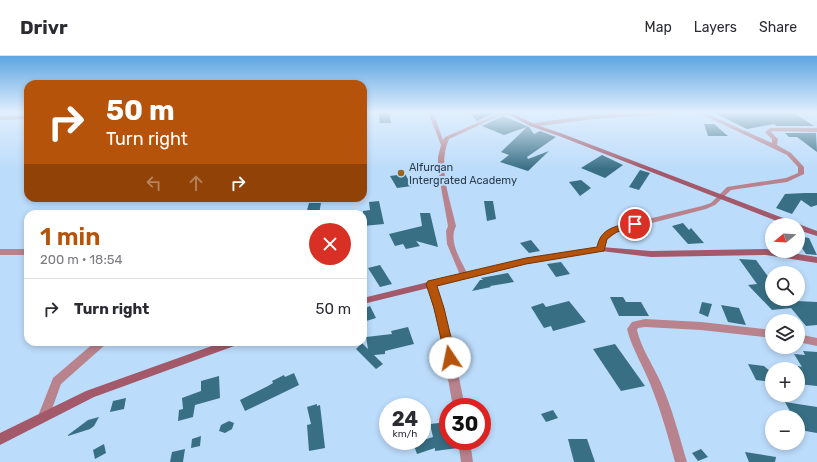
<!DOCTYPE html>
<meta charset="utf-8">
<style>
body{margin:0;font-family:Rubik,sans-serif;background:#f7f7f7;color:#2b2b33;height:100vh;display:flex;flex-direction:column;font-size:15px;white-space:nowrap}
*{box-sizing:border-box;margin:0}
p{font-size:13px;color:#7c7c81}
.icon{flex:none;width:22px;height:22px;fill:none;stroke:currentColor;stroke-width:2;stroke-linecap:round;stroke-linejoin:round}
.map{position:relative;flex:1;overflow:hidden}
.details{position:absolute;left:24px;top:154px;width:343px;height:136px;display:flex;flex-direction:column;background:#fff;border-radius:12px;box-shadow:0 2px 6px #0003}
.details>*{flex:none}
.hud{position:absolute;left:24px;top:24px;width:343px;height:122px;border-radius:12px;box-shadow:0 2px 6px #0003;background:#b45309;color:#fff;overflow:hidden}
.needle{width:26px;rotate:252deg}
.tools{position:absolute;left:765px;top:162px;display:grid;gap:8px}
.tools a{display:grid;place-items:center;width:40px;height:40px;border-radius:50%;background:#fff;box-shadow:0 2px 6px #0003;font-size:20px}
.speed{position:absolute;left:379px;top:342px;display:flex;gap:8px;font-size:20px;font-weight:700;text-align:center}
.speed>*{display:grid;place-content:center;width:52px;height:52px;border-radius:50%;background:#fff;box-shadow:0 2px 6px #0003;line-height:1}
.speed small{font-size:10px;font-weight:400}
.speed .limit{border:6px solid #d22;background:#fff;color:#111}
.pin{position:absolute;display:grid;place-items:center;width:34px;height:34px;color:#fff;margin:-17px;border:2px solid #fff;border-radius:50%;box-shadow:0 1px 4px #0007}
.me{position:absolute;width:44px;margin:-22px;rotate:349deg;stroke-linejoin:round;filter:drop-shadow(0 0 3px #0008)}
.turn{display:flex;align-items:center;gap:14px;height:84px;padding:0 16px;font-size:18px}
.turn .icon{width:52px;height:52px;stroke-width:2.5}
.turn b{display:block;font-size:28px;line-height:34px}
.lanes{display:flex;align-items:center;height:38px;padding:0 16px;background:#0003;justify-content:center;gap:20px;direction:ltr}
.lanes .off{opacity:.35}
.round{display:grid;place-items:center;flex:none;width:42px;height:42px;border-radius:21px;background:#f7f7f7}
.summary{display:flex;align-items:center;justify-content:space-between;height:68px;padding:0 16px}
h1{font-size:24px;font-weight:600;line-height:30px;color:#b45309}
ul{padding:0;list-style:none}
li{display:flex;align-items:center;gap:12px;height:60px;padding:0 16px;border-top:1px solid #e1e1e2}
li div{flex:1}
li b{display:block;font-size:15px}
li em{font-style:normal}
header{display:flex;align-items:center;gap:24px;box-sizing:border-box;height:56px;padding:0 20px;background:#fff;border-bottom:1px solid #e1e1e2}
header strong{font-size:19px}
nav{display:flex;gap:22px;margin-inline-start:auto;font-size:14px}
.map>svg:first-child{display:block}
.building{fill:#386f85}
.lines{fill:none;stroke-linecap:round;stroke-linejoin:round}
.street{fill:#b8838d;fill-rule:evenodd}
.secondary{fill:#a35969;fill-rule:evenodd}
.route{fill:#b45309;stroke:#753606}
.poi-dot{fill:#9c6520;stroke:#bcdcfb;stroke-width:1.5}
.labels{text-anchor:middle;dominant-baseline:central;stroke-width:4;stroke-linejoin:round;paint-order:stroke}
.far-poi-label{font-size:11px;fill:#2b3c4b;stroke:#bcdcfb;text-anchor:start}
</style>
<header>
<strong>Drivr</strong>
<nav><a>Map</a><a>Layers</a><a>Share</a></nav>
</header>
<div class="map">
<svg width="817" height="406" viewBox="0 0 817 406">
<rect width="100%" height="100%" fill="#bcdcfb"/>
<g class="building">
<polygon points="378,56 389,56 391,67 380,67"/>
<polygon points="469,56 492,56 495,57 477,65"/>
<polygon points="712,56 793,56 814,70 777,70 774,68 747,73"/>
<polygon points="503,60 529,71 534,78 540,75 556,81 527,101 528,103 549,95 528,115 500,106 509,99 501,96 527,71 504,79 482,70"/>
<polygon points="704,68 714,68 728,80 708,80"/>
<polygon points="785,77 816,77 817,96 797,81 789,81"/>
<polygon points="602,99 623,109 605,122 581,112"/>
<polygon points="640,114 650,117 639,134 629,131"/>
<polygon points="405,118 412,130 397,132 390,120"/>
<polygon points="581,124 591,132 580,140 569,126"/>
<polygon points="805,137 817,137 817,149 811,151 801,144 792,158 776,152 785,138"/>
<polygon points="379,145 384,168 363,170 363,155 370,154 369,146"/>
<polygon points="484,145 493,145 496,163 487,165"/>
<polygon points="309,147 321,147 319,158 306,158"/>
<polygon points="420,157 430,157 438,191 416,185 420,190 406,193 403,188 395,190 389,178 422,170"/>
<polygon points="683,167 689,174 691,172 704,187 688,188 672,170"/>
<polygon points="798,180 809,182 817,199 806,198 798,186"/>
<polygon points="531,184 540,195 529,197 520,187"/>
<polygon points="739,203 756,204 772,226 772,243 794,243 796,245 817,246 817,269 806,270 791,252 772,254 748,229 757,228"/>
<polygon points="561,206 570,218 556,221 547,208"/>
<polygon points="380,209 392,228 380,231 368,212"/>
<polygon points="508,217 514,226 490,230 491,231 472,235 480,224 483,224 481,222"/>
<polygon points="610,241 623,241 626,246 641,246 649,260 619,260"/>
<polygon points="569,245 586,266 553,275 551,270 544,272 531,251 543,247 546,251"/>
<polygon points="702,246 712,248 708,261 699,257"/>
<polygon points="721,249 739,252 746,269 728,266"/>
<polygon points="370,250 376,262 363,266 363,253"/>
<polygon points="408,271 414,288 385,295 385,298 374,299 383,308 376,313 356,293 362,287 368,293 366,281 392,278 391,275"/>
<polygon points="615,288 645,330 621,335 593,293"/>
<polygon points="803,295 817,296 817,330 798,328 798,310 802,311 794,298 805,299"/>
<polygon points="748,308 764,310 772,317 772,326 756,324"/>
<polygon points="294,317 299,329 245,355 240,344 268,330 273,327 272,325 284,319 285,321"/>
<polygon points="219,320 220,342 195,349 193,361 178,365 179,354 183,353 182,342 201,335 201,325"/>
<polygon points="126,342 124,353 110,356 113,345"/>
<polygon points="785,346 817,351 817,377 800,374 798,370 798,361 793,361"/>
<polygon points="317,348 317,350 320,349 325,392 309,395 307,369 311,368 307,351"/>
<polygon points="553,354 558,362 546,366 541,358"/>
<polygon points="99,361 94,370 90,373 68,380 68,379 88,364"/>
<polygon points="229,365 234,367 232,373 225,377 219,375 221,369"/>
<polygon points="448,366 448,385 457,385 458,392 435,395 435,392 417,398 413,387 433,381 430,368"/>
<polygon points="201,380 200,390 191,392 192,383"/>
<polygon points="568,383 587,383 595,406 574,406"/>
<polygon points="104,388 106,397 95,403 93,394"/>
<polygon points="185,393 183,406 170,406 172,396"/>
<polygon points="701,393 708,401 698,405 692,397"/>
<polygon points="745,396 776,401 775,406 749,406"/>
</g>
<g class="lines">
<g class="street">
<path d="M428,56H433L443,84L445,81L502,56H508L449,83C437,110 450,143 456,170C448,186 461,204 468,219L464,222L460,219L447,188L446,175L448,170L442,137L438,112V101L441,89Z"/>
<polygon points="647,56 673,56 671,58 593,63 532,71 529,69 532,67 593,59"/>
<polygon points="697,56 703,56 772,87 772,83 765,76 770,72 817,72 817,76 773,75 771,76 778,83 777,89 791,97 804,111 804,118 787,126 731,134 715,149 706,153 617,176 607,184 604,195 598,195 597,193 600,181 611,172 702,150 711,147 727,131 786,122 798,117 798,111 787,99"/>
<polygon points="28,59 28,63 0,64 0,60"/>
<rect x="0" y="193" width="28" height="6"/>
<polygon points="431,225 434,226 435,228 450,278 465,351 453,351 440,278 427,228 428,226"/>
<path d="M645,263L701,266L772,274V282L701,274L645,271L638,272L637,274C641,292 653,309 661,327C672,352 679,379 687,406H675C668,380 661,355 651,330C644,311 632,293 627,273L632,266Z"/>
<polygon points="798,278 817,282 817,290 798,286"/>
<polygon points="95,286 107,286 105,289 61,328 48,364 44,365 40,364 38,360 53,322"/>
<polygon points="458,385 470,385 473,406 461,406"/>
</g>
<g class="secondary">
<polygon points="504,56 510,56 534,68 563,78 817,175 817,180 798,174 798,169 787,169 559,80 530,70"/>
<polygon points="601,191 651,195 766,193 817,201 817,207 766,199 651,201 601,195 526,208 363,248 363,242 526,202"/>
<polygon points="223,286 239,286 237,289 94,341 0,389 0,377 86,335"/>
</g>
</g>
<linearGradient id="sky" x2="0" y2="1"><stop stop-color="#5da5e2"/><stop offset="0.5" stop-color="#e1effd"/><stop offset="1" stop-color="#e1effd" stop-opacity="0"/></linearGradient>
<rect width="817" height="113" fill="url(#sky)"/>
<path class="route" d="M635,166L639,168L638,170L617,176L612,179L607,183L604,195L526,208L437,230L444,252L456,302L454,305L450,307L446,305L434,252L426,228L428,225L526,202L597,191C601,171 617,170 635,166Z"/>
<circle class="poi-dot" cx="401" cy="117" r="4"/>
<g class="labels">
<g class="far-poi-label">
<text x="409" y="111">Alfurqan<tspan x="409" dy="13">Intergrated Academy</tspan></text>
</g>
</g>
</svg>
<div class="tools">
<a><svg class="needle" viewBox="-14 -14 28 28"><path d="M0-13l5 13h-10z" fill="#e53935"/><path d="M0 13l5-13h-10z" fill="#7c7c81"/></svg></a>
<a><svg class="icon" aria-label="search" viewBox="0 0 24 24"><circle cx="10" cy="10" r="6"/><path d="M15 15l6 6"/></svg></a>
<a><svg class="icon" aria-label="layers" viewBox="0 0 24 24"><path d="M12 4l9 5-9 5-9-5zM3 14l9 5 9-5"/></svg></a>
<a>+</a>
<a>−</a>
</div>
<div class="speed"><div>24<small>km/h</small></div><div class="limit">30</div></div>
<div class="pin" style="left:635px;top:168px;background:#d93025"><svg class="icon" aria-label="arrive" viewBox="0 0 24 24"><path d="M6 21V4h12l-3 4 3 4H6"/></svg></div>
<svg class="me" style="left:450px;top:302px" viewBox="-20 -20 40 40"><circle r="19" fill="#fff"/><path d="M0-13L10 11 0 6-10 11z" fill="#b45309"/></svg>
<div class="hud">
<div class="turn"><svg class="icon" aria-label="right" viewBox="0 0 24 24"><path d="M7 20v-9h11M14 6l5 5-5 5"/></svg><div><b>50 m</b>Turn right</div></div>
<div class="lanes"><svg class="icon off" aria-label="left" viewBox="0 0 24 24"><path d="M17 20v-9H6M10 6l-5 5 5 5"/></svg><svg class="icon off" aria-label="ahead" viewBox="0 0 24 24"><path d="M12 20V5M6 11l6-6 6 6"/></svg><svg class="icon" aria-label="right" viewBox="0 0 24 24"><path d="M7 20v-9h11M14 6l5 5-5 5"/></svg></div>
</div>
<section class="details">
<div class="summary"><div><h1>1 min</h1><p>200 m · 18:54</p></div><a class="round" style="background:#d93025;color:#fff"><svg class="icon" aria-label="close" viewBox="0 0 24 24"><path d="M6 6l12 12M18 6L6 18"/></svg></a></div>
<ul>
<li><svg class="icon" aria-label="right" viewBox="0 0 24 24"><path d="M7 20v-9h11M14 6l5 5-5 5"/></svg><div><b>Turn right</b></div><em>50 m</em></li>
</ul>
</section>
</div>
